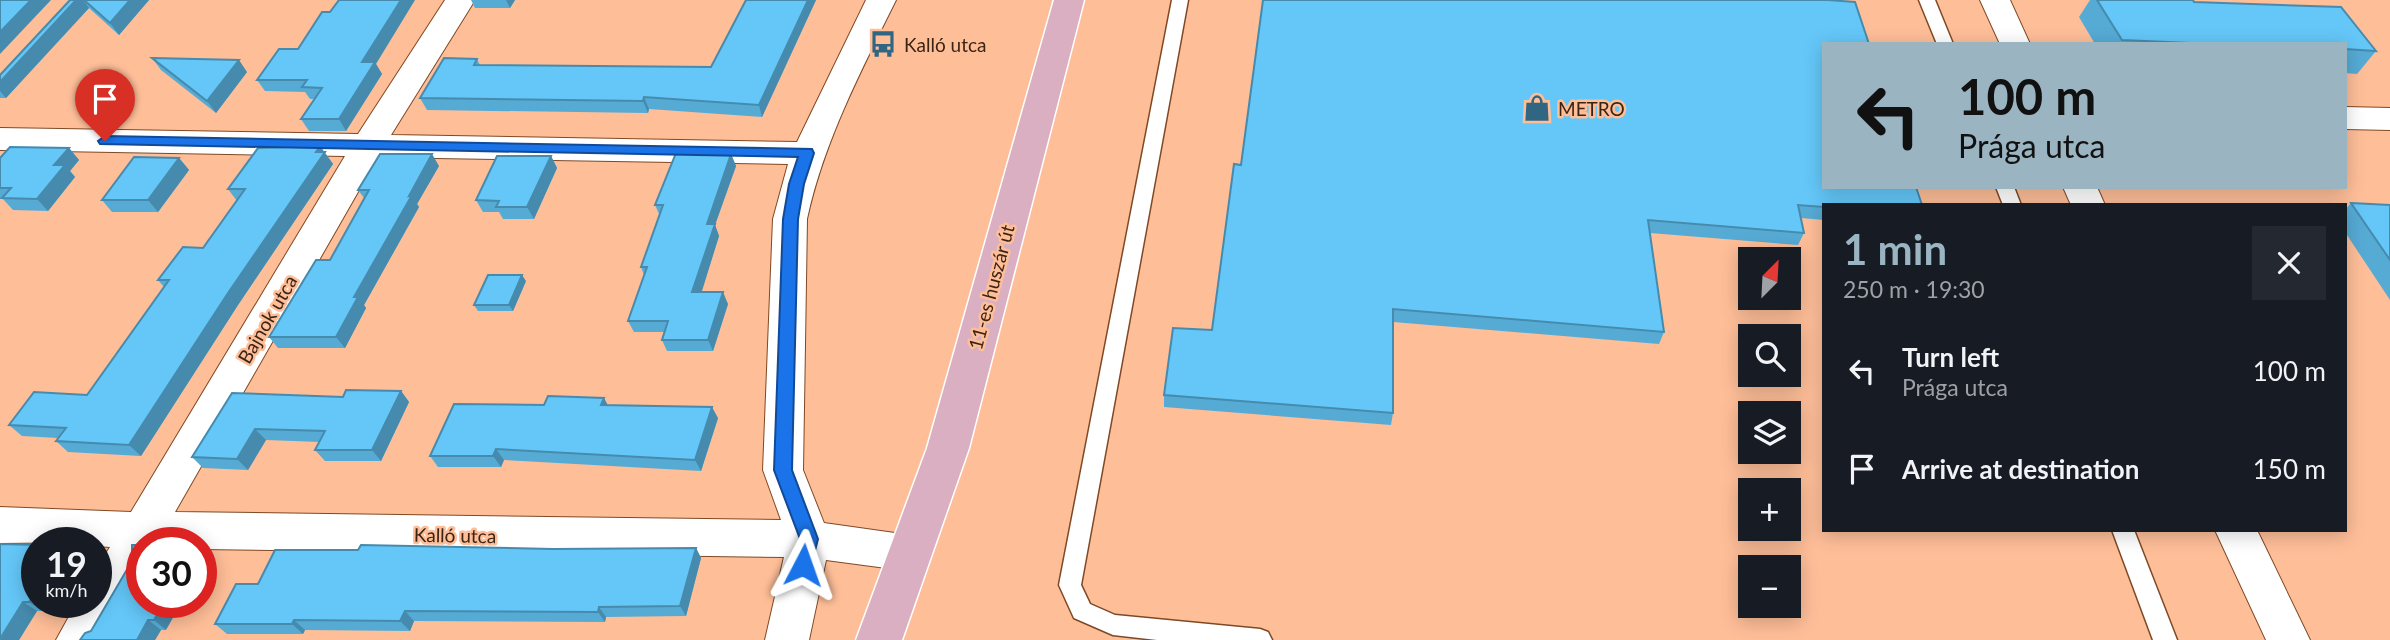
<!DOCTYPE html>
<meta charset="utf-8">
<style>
body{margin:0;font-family:Lato,sans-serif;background:#242831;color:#f1f3f6;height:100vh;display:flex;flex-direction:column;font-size:26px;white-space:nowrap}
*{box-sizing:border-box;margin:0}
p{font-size:23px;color:#9ea1a6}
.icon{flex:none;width:38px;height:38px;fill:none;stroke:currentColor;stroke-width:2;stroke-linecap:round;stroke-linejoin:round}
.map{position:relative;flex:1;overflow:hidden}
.side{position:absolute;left:1822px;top:203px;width:525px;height:329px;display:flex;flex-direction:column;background:#171b24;border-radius:0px;box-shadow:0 4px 18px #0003}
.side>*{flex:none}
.hud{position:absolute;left:1822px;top:42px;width:525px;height:147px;border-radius:0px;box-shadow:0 4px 18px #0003;background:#9ab4c1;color:#111;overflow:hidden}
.needle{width:46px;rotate:24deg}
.fabs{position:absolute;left:1738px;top:247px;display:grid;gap:14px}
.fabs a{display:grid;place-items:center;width:63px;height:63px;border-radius:0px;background:#171b24;box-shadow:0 4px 18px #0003;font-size:35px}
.speed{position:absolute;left:21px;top:527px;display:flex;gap:14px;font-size:35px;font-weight:700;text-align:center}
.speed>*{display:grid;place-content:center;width:91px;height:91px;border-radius:50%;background:#171b24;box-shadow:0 4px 18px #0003;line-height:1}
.speed small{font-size:18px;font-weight:400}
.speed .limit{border:10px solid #d22;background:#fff;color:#111}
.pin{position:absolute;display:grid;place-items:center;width:60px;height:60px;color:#fff;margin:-72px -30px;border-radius:50% 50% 50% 0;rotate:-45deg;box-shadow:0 0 7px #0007}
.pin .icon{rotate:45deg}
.me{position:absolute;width:77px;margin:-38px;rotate:4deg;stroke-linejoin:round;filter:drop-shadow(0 0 5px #0008)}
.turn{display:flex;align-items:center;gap:24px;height:147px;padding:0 21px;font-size:32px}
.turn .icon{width:91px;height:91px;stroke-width:2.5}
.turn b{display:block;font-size:49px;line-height:60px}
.round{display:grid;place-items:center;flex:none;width:74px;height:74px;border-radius:0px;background:#242831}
.overview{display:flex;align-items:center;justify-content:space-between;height:119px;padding:0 21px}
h1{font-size:42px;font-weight:700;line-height:52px;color:#9ab4c1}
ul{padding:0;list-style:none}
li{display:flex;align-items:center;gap:21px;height:98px;padding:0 21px}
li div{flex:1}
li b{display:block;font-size:26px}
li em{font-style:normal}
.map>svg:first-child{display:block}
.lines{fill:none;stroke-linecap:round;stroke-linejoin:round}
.service-casing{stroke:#7f4925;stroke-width:3}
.minor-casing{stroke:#7f4925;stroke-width:2}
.primary-casing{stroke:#fff;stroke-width:3}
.service{fill:#fff;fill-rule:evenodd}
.minor{fill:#fff;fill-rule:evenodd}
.primary{fill:#daafc1;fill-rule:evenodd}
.wall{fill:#56abd5}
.shaded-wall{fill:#468bae}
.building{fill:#64c7f8;stroke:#468bae;stroke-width:2}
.route{fill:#1a73e8;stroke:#114b97;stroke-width:2}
.labels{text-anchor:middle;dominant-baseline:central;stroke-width:5;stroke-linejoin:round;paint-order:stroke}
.poi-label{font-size:19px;fill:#3c2415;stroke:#febe98;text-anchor:start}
.street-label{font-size:19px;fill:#3c2415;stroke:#febe98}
</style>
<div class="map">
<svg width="2390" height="640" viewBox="0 0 2390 640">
<rect width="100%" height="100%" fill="#febe98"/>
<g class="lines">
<defs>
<g id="service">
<polygon points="1172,0 1188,0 1081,585 1090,604 1115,615 1260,629 1268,632 1272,640 1157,640 1113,635 1074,618 1059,585"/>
<polygon points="1919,0 1935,0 1953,44 1937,44"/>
<polygon points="1996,187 2014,187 2021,205 2003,205"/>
<polygon points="2112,530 2134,530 2177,640 2153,640"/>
</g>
<g id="minor">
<path d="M445,0H475L391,135L797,142L866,0H896C861,71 824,141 807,219L803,470L824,523L909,535L924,540L930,553L924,566L909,571L826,560L809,640H765L784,557L201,549V542H142V570L102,640H56L77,602H96V569L110,547L96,546V542L0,543V507L131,512L345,156L0,150V128L358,134ZM378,157L788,164L773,219L763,470L781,520L175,512Z"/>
<polygon points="1980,0 2010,0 2030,44 2000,44"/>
<polygon points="2345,107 2390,108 2390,130 2345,129"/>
<polygon points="2063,187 2097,187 2105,205 2071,205"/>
<polygon points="2215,530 2257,530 2310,640 2266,640"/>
</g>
<polygon id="primary" points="1054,0 1084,0 969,448 902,640 856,640 927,448"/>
</defs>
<use href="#service" class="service-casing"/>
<use href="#minor" class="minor-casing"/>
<use href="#primary" class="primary-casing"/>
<use href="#service" class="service"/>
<use href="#minor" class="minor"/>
<use href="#primary" class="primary"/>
</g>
<g class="wall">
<polygon points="70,0 149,0 119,35 89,8 6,98 0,98 0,75"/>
<polygon points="471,0 515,0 510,8 475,8"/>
<polygon points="746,0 816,0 762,117 649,109 648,113 427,110 420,98 477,59 480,65 711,67"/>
<polygon points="2090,0 2193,0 2194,2 2376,51 2357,74 2345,73 2345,44 2095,44 2079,17"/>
<polygon points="152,58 247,72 216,113 161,70"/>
<polygon points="376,64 382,74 346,131 309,131 301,119 314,99 310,99 305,92 265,91 257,80"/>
<polygon points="320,146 333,164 238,305 141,456 68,452 56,441 58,438 22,436 9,425 87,395 164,287 158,280 203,248 237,201 228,189"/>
<polygon points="69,148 79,160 70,171 75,177 48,211 13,210 3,199 0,199 0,158"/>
<polygon points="731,154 736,166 715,225 719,236 701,292 728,304 713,351 667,351 662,340 664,332 634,332 628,321 644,275 641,267 660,216 655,205"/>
<polygon points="551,156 557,168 534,219 503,219 499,212 483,212 476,200"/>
<polygon points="179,158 189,170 158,212 112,212 102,200"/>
<polygon points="1234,164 1824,205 1824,220 1801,218 1804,233 1798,245 1650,233 1664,332 1659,344 1393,322 1393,413 1391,425 1164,407 1164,395 1212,330"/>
<polygon points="439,166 417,204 419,207 364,305 366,308 345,348 278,348 269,337 330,260 364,198 358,190"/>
<polygon points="2351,203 2390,205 2390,300 2345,232 2345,210"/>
<polygon points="526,281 513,311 478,311 474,305"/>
<polygon points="401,391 409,402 381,461 325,461 315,450 320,442 266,440 248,470 203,468 192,457 232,393 343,397"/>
<polygon points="608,405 718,418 701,471 504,460 501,467 438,467 430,456"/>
<polygon points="0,544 42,611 37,611 19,640"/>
<polygon points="696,548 701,558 686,616 606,617 605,622 414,621 410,631 305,630 303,634 227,634 215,624 258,584 553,549"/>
<polygon points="132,561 166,630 161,630 155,640 80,640 91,631"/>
</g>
<g class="shaded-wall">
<polygon points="31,0 51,0 0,54 0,32"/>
<polygon points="76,0 83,0 89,8 6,98 0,91 0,82"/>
<polygon points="130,0 149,0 119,35 110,23"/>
<polygon points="401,0 415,0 376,64 382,74 346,131 339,119 362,62"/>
<polygon points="506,0 515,0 510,8"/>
<polygon points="808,0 816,0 762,117 759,105"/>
<polygon points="239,60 247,72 216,113 207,101"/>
<polygon points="644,97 649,109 648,113 643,101"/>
<polygon points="320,146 333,164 238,305 141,456 129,445 228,293"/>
<polygon points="69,148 79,160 70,171 75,177 48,211 37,199 54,165"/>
<polygon points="432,154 439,166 417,204 419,207 364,305 366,308 345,348 336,337 354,297"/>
<polygon points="731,154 736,166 715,225 719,236 698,304 692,292 707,224"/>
<polygon points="551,156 557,168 534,219 527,207"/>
<polygon points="179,158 189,170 158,212 148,200"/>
<polygon points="522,275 526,281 513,311 509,305"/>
<polygon points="723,292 728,304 713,351 708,340"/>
<polygon points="401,391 409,402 381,461 372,450"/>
<polygon points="604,398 610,409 601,405"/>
<polygon points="712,407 718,418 701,471 695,460"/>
<polygon points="255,429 266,440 248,470 237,459"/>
<polygon points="496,449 504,460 501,467 493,456"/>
<polygon points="696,548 701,558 686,616 680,606"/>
<polygon points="201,551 207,556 201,566"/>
<polygon points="37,590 37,602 48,602 42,611 29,602"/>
<polygon points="23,602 37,611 19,640 0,640"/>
<polygon points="164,602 182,602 166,630 154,620"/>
<polygon points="599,607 606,617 605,622 598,612"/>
<polygon points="405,611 414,621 410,631 400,621"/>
<polygon points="148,620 161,630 155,640 137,640"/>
<polygon points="294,620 305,630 303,634 292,624"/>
</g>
<g class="building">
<polygon points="0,0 31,0 0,32"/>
<polygon points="70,0 76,0 0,82 0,75"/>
<polygon points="84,0 130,0 110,23"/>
<polygon points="339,0 401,0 362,62 375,62 339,119 301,119 322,88 302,87 307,80 257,80 279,49 298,49 322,12 330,12"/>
<polygon points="746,0 808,0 759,105 644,97 643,101 420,98 444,58 477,59 474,65 711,67"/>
<polygon points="1263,0 1828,0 1855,2 1869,44 1824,44 1824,187 1916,187 1922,205 1824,205 1824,207 1798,205 1804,233 1648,220 1664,332 1393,309 1393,413 1164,395 1173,328 1212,330 1234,164 1241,165"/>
<polygon points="2097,0 2193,0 2194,2 2341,7 2376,51 2345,49 2345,44 2213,44 2122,40"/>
<polygon points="152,58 239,60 207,101"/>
<polygon points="320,146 316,152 325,152 228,293 129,445 56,441 66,428 9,425 34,392 87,395 169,280 158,280 183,247 203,248 245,189 228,189 258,148"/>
<polygon points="10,147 69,148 54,165 65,165 37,199 2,198 11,188 0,188 0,158"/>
<polygon points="676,153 731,154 707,224 715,224 692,292 723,292 708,340 662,340 668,321 628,321 647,267 641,267 663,205 655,205"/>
<polygon points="380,154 432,154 409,196 412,195 354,297 358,297 336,337 269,337 316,260 330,260 369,190 358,190"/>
<polygon points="497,156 551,156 527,207 496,207 499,201 476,200"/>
<polygon points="134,157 179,158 148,200 102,200"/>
<polygon points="2351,203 2390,205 2390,260"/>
<polygon points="488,275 522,275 509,305 474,305"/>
<polygon points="346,390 401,391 372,450 315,450 325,431 255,429 237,459 192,457 232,393 343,397"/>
<polygon points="548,396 604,398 601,405 712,407 695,460 496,449 493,456 430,456 454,404 544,405"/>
<polygon points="0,544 37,545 37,590 29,602 23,602 0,639"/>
<polygon points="132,545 142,545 142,602 164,602 154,620 148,620 137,640 80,640 85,633 91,631 132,561"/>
<polygon points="361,545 553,549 696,548 680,606 599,607 598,612 405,611 400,621 294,620 292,624 215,624 236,584 258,584 275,550 358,550"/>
</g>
<polygon class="route" points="105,136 812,149 814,153 804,184 798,219 792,470 818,539 810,570 803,573 797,570 794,565 800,539 774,470 783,219 789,184 798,157 100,144 98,141"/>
<defs>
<symbol id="bus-bare" viewBox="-9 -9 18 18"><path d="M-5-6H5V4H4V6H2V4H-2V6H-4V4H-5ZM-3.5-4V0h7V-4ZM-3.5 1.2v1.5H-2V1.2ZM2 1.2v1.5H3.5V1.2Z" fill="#306681" stroke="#febe98" stroke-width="2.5" paint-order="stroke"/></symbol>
<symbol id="shop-bare" viewBox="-9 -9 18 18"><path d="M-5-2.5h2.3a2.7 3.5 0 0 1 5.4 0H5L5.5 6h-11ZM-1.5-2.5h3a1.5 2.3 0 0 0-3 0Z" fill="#306681" stroke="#febe98" stroke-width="2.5" paint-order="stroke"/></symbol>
</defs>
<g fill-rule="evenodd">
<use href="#bus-bare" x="864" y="25" width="38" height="38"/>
<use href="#shop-bare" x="1518" y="89" width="38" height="38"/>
</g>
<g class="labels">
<g class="poi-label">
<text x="904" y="44">Kalló utca</text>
<text x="1558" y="108">METRO</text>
</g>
<g class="street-label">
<text transform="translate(991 287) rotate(-75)">11-es huszár út</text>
<text transform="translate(267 319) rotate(-60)">Bajnok utca</text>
<text transform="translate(455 535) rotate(1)">Kalló utca</text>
</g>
</g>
</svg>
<div class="fabs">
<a><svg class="needle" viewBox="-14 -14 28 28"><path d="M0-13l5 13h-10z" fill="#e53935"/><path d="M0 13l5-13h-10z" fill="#9ea1a6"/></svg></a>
<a><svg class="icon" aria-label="search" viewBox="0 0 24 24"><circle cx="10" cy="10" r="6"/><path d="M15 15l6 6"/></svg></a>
<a><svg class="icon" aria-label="layers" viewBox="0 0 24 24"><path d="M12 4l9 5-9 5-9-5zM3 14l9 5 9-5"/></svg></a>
<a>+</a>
<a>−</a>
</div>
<div class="speed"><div>19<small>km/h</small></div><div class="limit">30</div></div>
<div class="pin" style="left:105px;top:141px;background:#d93025"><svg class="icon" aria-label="arrive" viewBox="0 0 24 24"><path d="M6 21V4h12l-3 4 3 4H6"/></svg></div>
<svg class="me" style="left:803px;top:565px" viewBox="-20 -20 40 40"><path d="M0-17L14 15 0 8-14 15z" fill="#1a73e8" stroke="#fff" stroke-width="4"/></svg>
<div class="hud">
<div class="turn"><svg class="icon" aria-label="left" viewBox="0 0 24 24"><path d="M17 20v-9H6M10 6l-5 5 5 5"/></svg><div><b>100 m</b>Prága utca</div></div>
</div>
<section class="side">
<div class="overview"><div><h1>1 min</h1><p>250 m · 19:30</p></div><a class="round"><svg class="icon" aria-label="close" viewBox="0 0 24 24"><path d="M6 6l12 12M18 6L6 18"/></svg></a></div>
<ul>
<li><svg class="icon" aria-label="left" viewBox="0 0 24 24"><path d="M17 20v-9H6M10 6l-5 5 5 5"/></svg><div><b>Turn left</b><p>Prága utca</p></div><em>100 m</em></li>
<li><svg class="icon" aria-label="arrive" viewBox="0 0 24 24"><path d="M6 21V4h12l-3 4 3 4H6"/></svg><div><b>Arrive at destination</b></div><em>150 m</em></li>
</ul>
</section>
</div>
